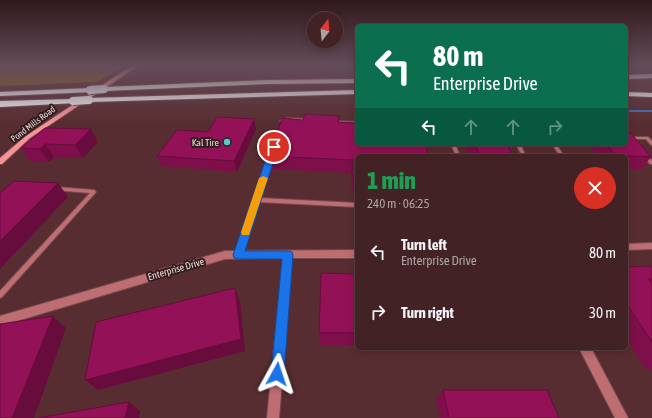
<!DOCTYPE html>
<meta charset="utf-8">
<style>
body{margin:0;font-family:"Asap Condensed",sans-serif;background:#4c2f32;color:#f1f3f6;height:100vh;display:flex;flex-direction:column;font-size:15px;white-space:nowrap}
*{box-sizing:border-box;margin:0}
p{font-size:13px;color:#aea4a7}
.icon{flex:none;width:22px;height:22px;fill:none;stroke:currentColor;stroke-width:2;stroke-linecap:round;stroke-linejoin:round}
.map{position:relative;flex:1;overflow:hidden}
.panel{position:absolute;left:355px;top:154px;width:273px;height:196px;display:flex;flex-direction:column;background:#422225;border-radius:6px;box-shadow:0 2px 10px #0003,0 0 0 1px #5a3f42}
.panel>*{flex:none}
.hud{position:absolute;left:355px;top:24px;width:273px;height:122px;border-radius:6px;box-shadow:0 2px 10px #0003,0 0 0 1px #5a3f42;background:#0b6e4f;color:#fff;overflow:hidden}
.needle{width:26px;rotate:16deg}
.tools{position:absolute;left:307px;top:12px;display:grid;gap:8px}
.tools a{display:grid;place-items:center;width:36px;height:36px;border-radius:50%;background:#422225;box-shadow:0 2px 10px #0003,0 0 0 1px #5a3f42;font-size:20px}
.pin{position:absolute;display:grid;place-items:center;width:34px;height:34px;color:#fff;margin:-17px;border:2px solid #fff;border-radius:50%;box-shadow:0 1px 4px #0007}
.me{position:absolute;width:44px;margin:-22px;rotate:5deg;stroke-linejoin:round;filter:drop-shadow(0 0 3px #0008)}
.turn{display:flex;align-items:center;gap:14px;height:84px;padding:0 12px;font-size:18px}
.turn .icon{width:52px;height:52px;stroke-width:2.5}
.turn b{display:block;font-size:28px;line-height:34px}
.lanes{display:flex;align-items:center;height:38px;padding:0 12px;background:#0003;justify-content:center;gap:20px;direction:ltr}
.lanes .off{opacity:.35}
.round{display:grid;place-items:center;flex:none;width:42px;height:42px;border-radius:21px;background:#4c2f32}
.overview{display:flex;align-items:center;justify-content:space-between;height:68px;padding:0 12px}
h1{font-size:24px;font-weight:800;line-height:30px;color:#1e9e55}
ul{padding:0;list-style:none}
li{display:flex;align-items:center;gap:12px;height:60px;padding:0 12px}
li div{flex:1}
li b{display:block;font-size:15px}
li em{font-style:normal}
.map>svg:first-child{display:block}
.green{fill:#885e12}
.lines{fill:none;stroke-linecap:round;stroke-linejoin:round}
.stream{stroke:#3686ea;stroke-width:1.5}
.lane-casing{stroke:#744c4f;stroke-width:2}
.street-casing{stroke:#744c4f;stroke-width:2}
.secondary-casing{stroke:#744c4f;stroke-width:2}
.highway-casing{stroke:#744c4f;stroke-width:2}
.lane{fill:#be6d73;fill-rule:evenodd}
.street{fill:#be6d73;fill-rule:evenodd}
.secondary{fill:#f89198;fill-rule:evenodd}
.highway{fill:#f2f2f2;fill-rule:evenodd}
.highway-bridge-casing{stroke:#744c4f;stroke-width:10;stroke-linecap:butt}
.highway-bridge{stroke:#f2f2f2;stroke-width:8}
.wall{fill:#7e0f4a}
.shaded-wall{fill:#670c3c}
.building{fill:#931156;stroke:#670c3c}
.route{fill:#1a73e8;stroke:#114b97}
.slow{fill:#f59e0b}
.poi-dot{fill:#52cdcd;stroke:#301d1e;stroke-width:1.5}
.labels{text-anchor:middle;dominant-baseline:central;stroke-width:4;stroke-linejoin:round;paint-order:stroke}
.far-street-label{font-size:9px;fill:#f3d7d8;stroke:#301d1e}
.poi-label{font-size:10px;fill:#f3d7d8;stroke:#301d1e;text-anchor:end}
.street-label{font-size:10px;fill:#f3d7d8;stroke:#301d1e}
</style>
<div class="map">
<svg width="652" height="418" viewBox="0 0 652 418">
<rect width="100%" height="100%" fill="#582d31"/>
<polygon class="green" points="0,65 127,65 97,82 0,86"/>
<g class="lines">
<polyline class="stream" points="626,111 652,111"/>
<defs>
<g id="lane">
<polygon points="287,118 310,119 312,120 310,121 287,120 282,122 280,121"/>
<polygon points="333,121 357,122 357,124 334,123 332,122"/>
<polygon points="627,137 648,137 652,141 652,145 651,145 646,139 628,139 626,138"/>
<polygon points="451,144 455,144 460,156 456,156"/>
<polygon points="516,144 520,144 526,156 522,156"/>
<polygon points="552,144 556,144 564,156 560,156"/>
<polygon points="271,153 273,153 274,154 259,198 357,203 357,207 258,202 241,255 240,257 236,257 235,255 254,200"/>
<polygon points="643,154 645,154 652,161 652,164 650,164 643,156"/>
<polygon points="56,187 94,190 96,192 2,297 0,298 0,291 90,193 54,190 54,188"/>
</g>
<g id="street">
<polygon points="652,243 652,249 626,250 626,244"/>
<polygon points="357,250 357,258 292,258 279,418 267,418 283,258 225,259 0,326 0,316 225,251"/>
<polygon points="579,348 591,348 628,418 615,418"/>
</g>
<polygon id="secondary" points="136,65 141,65 129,72 30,138 2,164 0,164 0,158 26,136 125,70"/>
<g id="highway">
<polygon points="652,74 652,78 626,79 626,75"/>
<polygon points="357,79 357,83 267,84 104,91 100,89 104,87 267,80"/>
<polygon points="90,88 94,90 93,92 0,96 0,92"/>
<polygon points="357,90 357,94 89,102 85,100 89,98"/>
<polygon points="626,92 652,93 652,97 626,96"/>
<polygon points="73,99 77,101 76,103 0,107 0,101"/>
</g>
</defs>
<use href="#lane" class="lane-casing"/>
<use href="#street" class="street-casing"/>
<use href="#secondary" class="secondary-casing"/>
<use href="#highway" class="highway-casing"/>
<use href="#lane" class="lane"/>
<use href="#street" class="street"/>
<use href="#secondary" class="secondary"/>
<use href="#highway" class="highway"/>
<defs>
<g id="highway-bridge">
<polyline points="90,90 104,89"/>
<polyline points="73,101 89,100"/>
</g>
</defs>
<use href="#highway-bridge" class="highway-bridge-casing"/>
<use href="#highway-bridge" class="highway-bridge"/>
</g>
<g class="wall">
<polygon points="214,65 264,65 263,67 215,66"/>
<polygon points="339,116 339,122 357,156 357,189 351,189 352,173 271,169 269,156 303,120"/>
<polygon points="45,128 98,142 83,158 54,157 49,162 30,161 21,148"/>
<polygon points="256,129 237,172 161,166 157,156 208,132"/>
<polygon points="466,144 507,144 513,156 469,156 466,151 467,147"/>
<polygon points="588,144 626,144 651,157 641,170 626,169 626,156 597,156"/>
<polygon points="652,266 652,369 645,369 626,338 626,267"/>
<polygon points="357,274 357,345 320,345 319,333"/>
<polygon points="443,390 559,418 440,418 436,400"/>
</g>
<g class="shaded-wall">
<polygon points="254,119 256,129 237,172 234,161"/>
<polygon points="91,129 98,142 83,158 75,145"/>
<polygon points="45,144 54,157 49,162 40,149"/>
<polygon points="58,183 68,197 0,269 0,241"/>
<polygon points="235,288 240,301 245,351 98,390 85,380"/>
<polygon points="53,316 66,328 34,418 12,418"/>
<polygon points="129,402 140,411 139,418 125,418"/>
</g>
<g class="building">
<polygon points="305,114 339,116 338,122 357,123 357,144 426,144 428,156 357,156 357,176 352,175 353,160 269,156 282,118 303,120"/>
<polygon points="217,117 254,119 234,161 157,156 177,130 208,132"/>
<polygon points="45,128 91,129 75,145 45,144 40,149 21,148"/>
<polygon points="626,132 630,132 651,157 615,155 606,144 626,144"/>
<polygon points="474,144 507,144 513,156 481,156"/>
<polygon points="14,181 58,183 0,241 0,193"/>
<polygon points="652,266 652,279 648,279 652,284 652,342 626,303 626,267"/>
<polygon points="321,273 357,274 357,333 319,333"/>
<polygon points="235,288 241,339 85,380 96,322"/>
<polygon points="53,316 12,418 0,418 0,324"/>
<polygon points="443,390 547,390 559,418 449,418"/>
<polygon points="129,402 125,418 38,418"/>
</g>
<linearGradient id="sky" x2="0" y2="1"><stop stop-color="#30191b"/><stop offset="0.53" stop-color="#644c5a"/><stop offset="1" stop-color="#644c5a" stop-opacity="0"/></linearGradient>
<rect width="652" height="123" fill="url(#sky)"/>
<polygon class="route" points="274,145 278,147 245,251 288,251 292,252 293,255 284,374 282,378 277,380 273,378 271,374 282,259 238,259 234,258 233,255 270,147"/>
<polygon class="slow" points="263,176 268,178 249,235 242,235 241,232 259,178"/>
<circle class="poi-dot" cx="227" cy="142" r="4"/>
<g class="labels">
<g class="far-street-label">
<text transform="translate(33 124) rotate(-37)">Pond Mills Road</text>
</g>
<g class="poi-label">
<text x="219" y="142">Kal Tire</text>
</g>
<g class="street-label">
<text transform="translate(176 269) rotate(-16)">Enterprise Drive</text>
</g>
</g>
</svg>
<div class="tools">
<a><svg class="needle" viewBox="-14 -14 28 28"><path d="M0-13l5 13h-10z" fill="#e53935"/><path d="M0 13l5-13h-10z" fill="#aea4a7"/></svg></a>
</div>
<div class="pin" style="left:274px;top:147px;background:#d93025"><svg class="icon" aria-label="arrive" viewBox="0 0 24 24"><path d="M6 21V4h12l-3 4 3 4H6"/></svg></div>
<svg class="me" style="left:277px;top:374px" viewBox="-20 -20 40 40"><path d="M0-17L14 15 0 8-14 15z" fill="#1a73e8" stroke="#fff" stroke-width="4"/></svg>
<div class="hud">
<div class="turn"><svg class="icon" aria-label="left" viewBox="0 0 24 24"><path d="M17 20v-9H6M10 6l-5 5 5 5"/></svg><div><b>80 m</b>Enterprise Drive</div></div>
<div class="lanes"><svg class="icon" aria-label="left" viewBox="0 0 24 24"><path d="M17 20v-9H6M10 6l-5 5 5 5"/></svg><svg class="icon off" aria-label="ahead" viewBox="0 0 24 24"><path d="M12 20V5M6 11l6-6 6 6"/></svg><svg class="icon off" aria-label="ahead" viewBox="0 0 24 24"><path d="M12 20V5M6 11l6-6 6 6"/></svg><svg class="icon off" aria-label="right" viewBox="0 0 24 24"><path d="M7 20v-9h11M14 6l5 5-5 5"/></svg></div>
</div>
<section class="panel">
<div class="overview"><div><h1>1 min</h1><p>240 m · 06:25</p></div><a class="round" style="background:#d93025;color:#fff"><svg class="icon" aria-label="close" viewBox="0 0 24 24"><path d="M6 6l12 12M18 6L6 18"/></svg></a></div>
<ul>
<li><svg class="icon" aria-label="left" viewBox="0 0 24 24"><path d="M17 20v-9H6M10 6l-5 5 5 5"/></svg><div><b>Turn left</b><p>Enterprise Drive</p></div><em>80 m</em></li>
<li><svg class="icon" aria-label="right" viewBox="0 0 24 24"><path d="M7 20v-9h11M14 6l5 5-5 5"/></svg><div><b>Turn right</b></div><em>30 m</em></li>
</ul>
</section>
</div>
